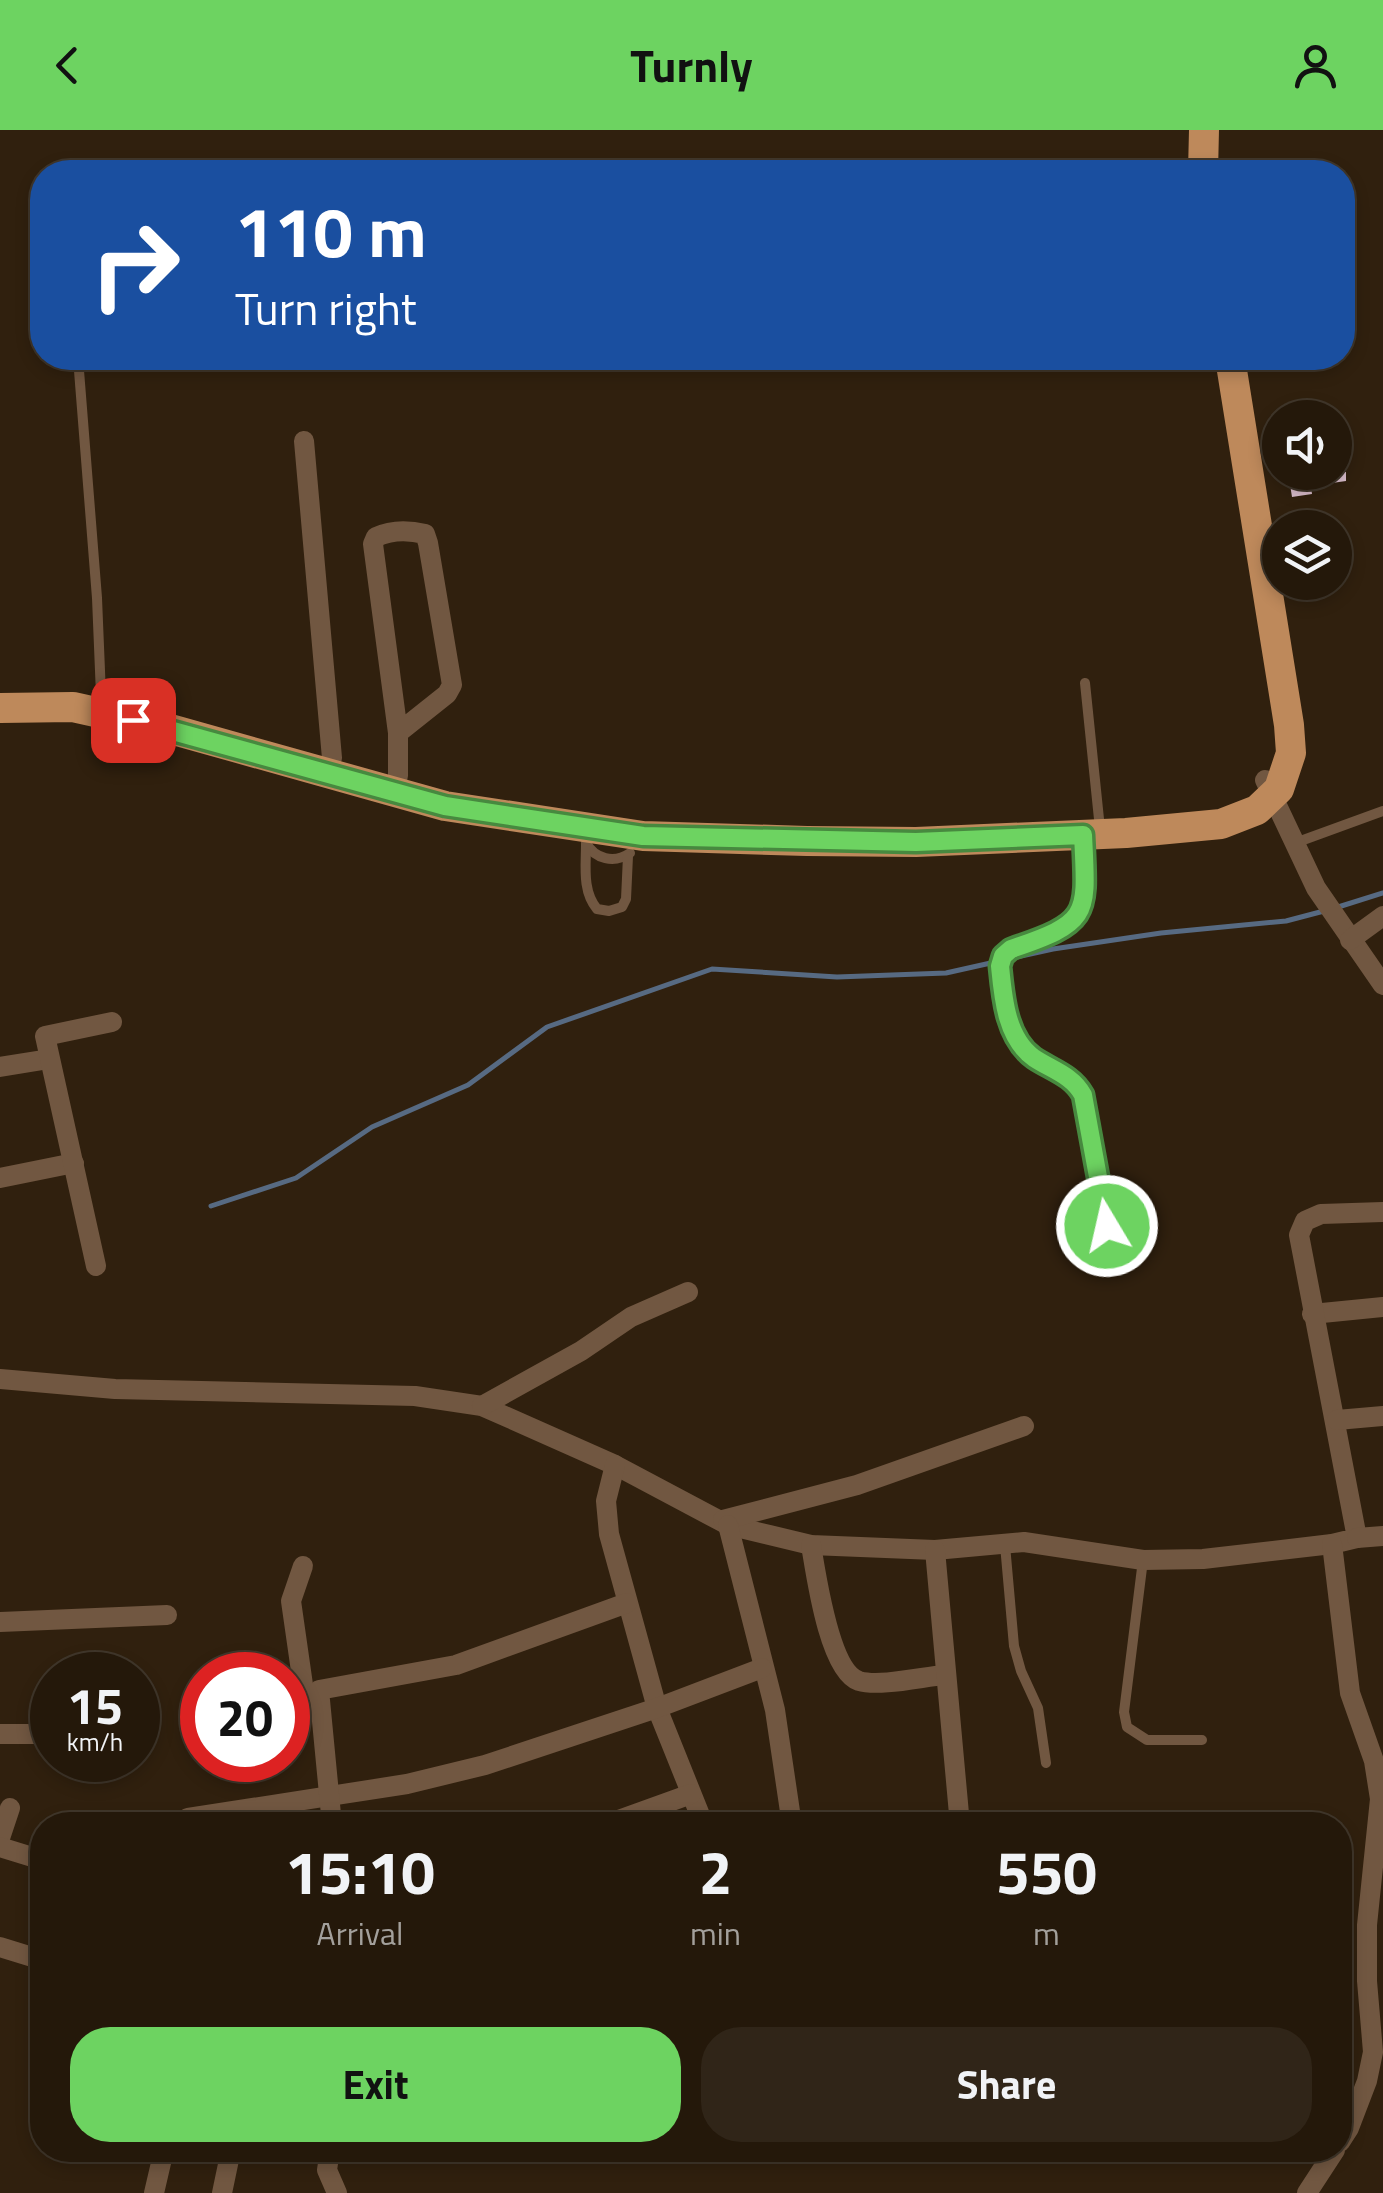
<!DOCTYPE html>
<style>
body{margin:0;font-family:"Titillium Web",sans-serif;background:#302518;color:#f1f3f6;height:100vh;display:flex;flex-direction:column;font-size:38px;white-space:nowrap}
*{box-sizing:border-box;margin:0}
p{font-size:32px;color:#a3a09c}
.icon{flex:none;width:55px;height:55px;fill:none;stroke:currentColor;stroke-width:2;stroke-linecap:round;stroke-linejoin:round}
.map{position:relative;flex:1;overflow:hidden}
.drawer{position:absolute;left:30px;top:1682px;width:1322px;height:350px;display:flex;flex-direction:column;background:#24180a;border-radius:40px;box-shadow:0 5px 15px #0003,0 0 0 2px #41372b}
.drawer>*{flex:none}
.hud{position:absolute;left:30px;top:30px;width:1325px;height:210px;border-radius:40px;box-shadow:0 5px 15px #0003,0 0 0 2px #41372b;background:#1a4fa0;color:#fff;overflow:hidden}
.buttons{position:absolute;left:1262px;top:270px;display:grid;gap:20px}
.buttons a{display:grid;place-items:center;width:90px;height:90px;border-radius:50%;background:#24180a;box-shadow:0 5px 15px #0003,0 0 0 2px #41372b;font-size:50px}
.speed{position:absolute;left:30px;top:1522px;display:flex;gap:20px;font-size:50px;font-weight:700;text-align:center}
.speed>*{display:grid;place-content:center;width:130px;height:130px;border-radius:50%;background:#24180a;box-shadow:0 5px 15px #0003,0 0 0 2px #41372b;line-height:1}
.speed small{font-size:25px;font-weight:400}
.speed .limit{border:15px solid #d22;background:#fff;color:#111}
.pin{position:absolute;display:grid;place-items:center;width:85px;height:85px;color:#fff;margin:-42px;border-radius:20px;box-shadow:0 5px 15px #0006}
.me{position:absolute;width:110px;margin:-55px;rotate:351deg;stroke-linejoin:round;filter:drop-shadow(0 0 8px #0008)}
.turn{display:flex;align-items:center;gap:35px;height:210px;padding:0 40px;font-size:45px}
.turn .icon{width:130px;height:130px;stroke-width:2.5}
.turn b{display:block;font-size:70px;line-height:85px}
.eta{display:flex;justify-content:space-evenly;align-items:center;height:170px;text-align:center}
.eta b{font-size:60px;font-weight:700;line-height:70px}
.cta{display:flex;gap:20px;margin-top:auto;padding:20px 40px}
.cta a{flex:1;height:115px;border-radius:40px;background:#6dd361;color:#111;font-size:40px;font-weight:700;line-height:115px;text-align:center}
.cta a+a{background:#302518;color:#f1f3f6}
header{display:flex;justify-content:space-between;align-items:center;height:130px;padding:0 40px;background:#6dd361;color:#111;font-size:45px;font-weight:700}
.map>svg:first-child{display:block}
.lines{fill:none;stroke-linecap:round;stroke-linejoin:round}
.stream{stroke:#576a82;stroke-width:5}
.building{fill:#dabecd}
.lane{stroke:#715741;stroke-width:10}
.street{stroke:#715741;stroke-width:20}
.primary{stroke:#be895b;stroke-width:30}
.route-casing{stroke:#47893f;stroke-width:25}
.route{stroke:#6dd361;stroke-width:18}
</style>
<header><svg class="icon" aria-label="back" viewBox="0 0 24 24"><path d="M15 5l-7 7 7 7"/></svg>Turnly<svg class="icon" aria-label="person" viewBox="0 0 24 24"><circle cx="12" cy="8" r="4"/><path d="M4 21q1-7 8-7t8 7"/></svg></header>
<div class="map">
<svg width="1383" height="2063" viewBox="0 0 1383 2063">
<rect width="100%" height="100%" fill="#30200e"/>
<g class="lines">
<g class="stream">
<polyline points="1335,778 1383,763"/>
<polyline points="211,1076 296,1048 372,997 468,955 547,897 712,839 837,847 946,843 1053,819 1161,803 1286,791 1324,781"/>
</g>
</g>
<polygon class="building" points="1288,342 1346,342 1346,351 1311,356 1312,364 1292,367"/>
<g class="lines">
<g class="lane">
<polyline points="78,228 97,468 101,565"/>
<polyline points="1085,553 1099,689"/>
<path d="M1083,706C1084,727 1092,760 1083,779C1066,814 1009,804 1000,836C1003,870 1007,911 1039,930C1056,941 1073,947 1083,965L1107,1096"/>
<path d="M586,713C595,729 614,734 630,723"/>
<polyline points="1295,713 1383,681"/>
<path d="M586,714C586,736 582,761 597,779L609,781L622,777L626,769L628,726"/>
<polyline points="1005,1415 1014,1516 1021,1541 1038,1578 1046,1633"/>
<polyline points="1143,1430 1124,1582 1127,1597 1147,1610 1202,1610"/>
</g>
<g class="street">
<polyline points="304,311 332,628"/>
<path d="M398,603L447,564L452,555L428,413L425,404C409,400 391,400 376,407L373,414L398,603V646"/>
<polyline points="1265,650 1316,758 1383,855"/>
<polyline points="1350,810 1383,786"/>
<polyline points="0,937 49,929"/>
<polyline points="0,1048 74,1033"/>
<polyline points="96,1136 45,906 112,892"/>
<polyline points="1312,1184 1383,1177"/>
<polyline points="0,1249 115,1259 415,1266 482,1276 615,1335 728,1395 811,1415 935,1420 1024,1412 1143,1430 1203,1429 1332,1414 1357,1408 1299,1105 1305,1091 1321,1084 1383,1082"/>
<polyline points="482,1276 581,1221 631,1187 688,1162"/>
<polyline points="1337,1290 1383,1286"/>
<polyline points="615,1335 606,1371 609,1404 657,1578 704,1695"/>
<polyline points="723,1390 857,1355 1024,1296"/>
<polyline points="728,1395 775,1580 792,1695"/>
<polyline points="1357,1408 1383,1406"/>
<polyline points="1332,1414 1350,1563 1374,1631 1380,1669 1367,1795 1367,1851 1373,1922 1367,1951 1349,1998 1340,2012"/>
<path d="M811,1415C816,1444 829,1541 859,1551C879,1557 922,1547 944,1545"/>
<polyline points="935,1420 960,1695"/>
<polyline points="303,1436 291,1471 304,1562"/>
<polyline points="0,1492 167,1485"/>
<polyline points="0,1604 52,1604"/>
<polyline points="188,1688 407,1654 485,1635 657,1578 762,1538"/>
<polyline points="332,1695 319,1560 456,1535 627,1473"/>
<polyline points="605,1695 691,1664"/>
<polyline points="0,1708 10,1678"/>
<polyline points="0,1717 42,1730"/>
<polyline points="0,1817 42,1830"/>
<polyline points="330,2020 327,2040 337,2063"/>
<polyline points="154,2063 164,2020"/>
<polyline points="222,2063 231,2020"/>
<polyline points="1307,2063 1335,2020"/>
</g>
<g class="primary">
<polyline points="1203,42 1204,0"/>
<polyline points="0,578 73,577 163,597 445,676 643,706 807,711 916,712 1126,703 1221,694 1257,680 1279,659 1291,623 1289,595 1230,228"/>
</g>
</g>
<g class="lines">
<defs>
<path id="route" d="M133,590L445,676L643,706L916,712L1083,705C1087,786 1091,792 1011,819L1003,826L1000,836C1003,867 1006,908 1034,928C1052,940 1072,945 1083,965L1107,1096"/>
</defs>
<use href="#route" class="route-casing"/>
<use href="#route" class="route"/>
</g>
</svg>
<div class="buttons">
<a><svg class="icon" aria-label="sound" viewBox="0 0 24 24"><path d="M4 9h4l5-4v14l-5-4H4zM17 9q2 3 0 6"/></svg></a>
<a><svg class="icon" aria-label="layers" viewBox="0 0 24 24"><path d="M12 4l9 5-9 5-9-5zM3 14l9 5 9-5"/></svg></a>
</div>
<div class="speed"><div>15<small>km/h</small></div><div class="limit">20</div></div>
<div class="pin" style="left:133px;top:590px;background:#d93025"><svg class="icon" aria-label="arrive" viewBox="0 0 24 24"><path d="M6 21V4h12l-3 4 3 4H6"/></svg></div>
<svg class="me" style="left:1107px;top:1096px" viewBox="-20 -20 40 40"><circle r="17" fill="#6dd361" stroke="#fff" stroke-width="3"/><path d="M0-11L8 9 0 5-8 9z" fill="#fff"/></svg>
<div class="hud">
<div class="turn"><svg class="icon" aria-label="right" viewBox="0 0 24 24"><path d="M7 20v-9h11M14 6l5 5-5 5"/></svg><div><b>110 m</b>Turn right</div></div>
</div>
<section class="drawer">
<div class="eta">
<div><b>15:10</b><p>Arrival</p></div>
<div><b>2</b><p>min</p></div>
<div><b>550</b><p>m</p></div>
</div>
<div class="cta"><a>Exit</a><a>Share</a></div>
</section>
</div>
